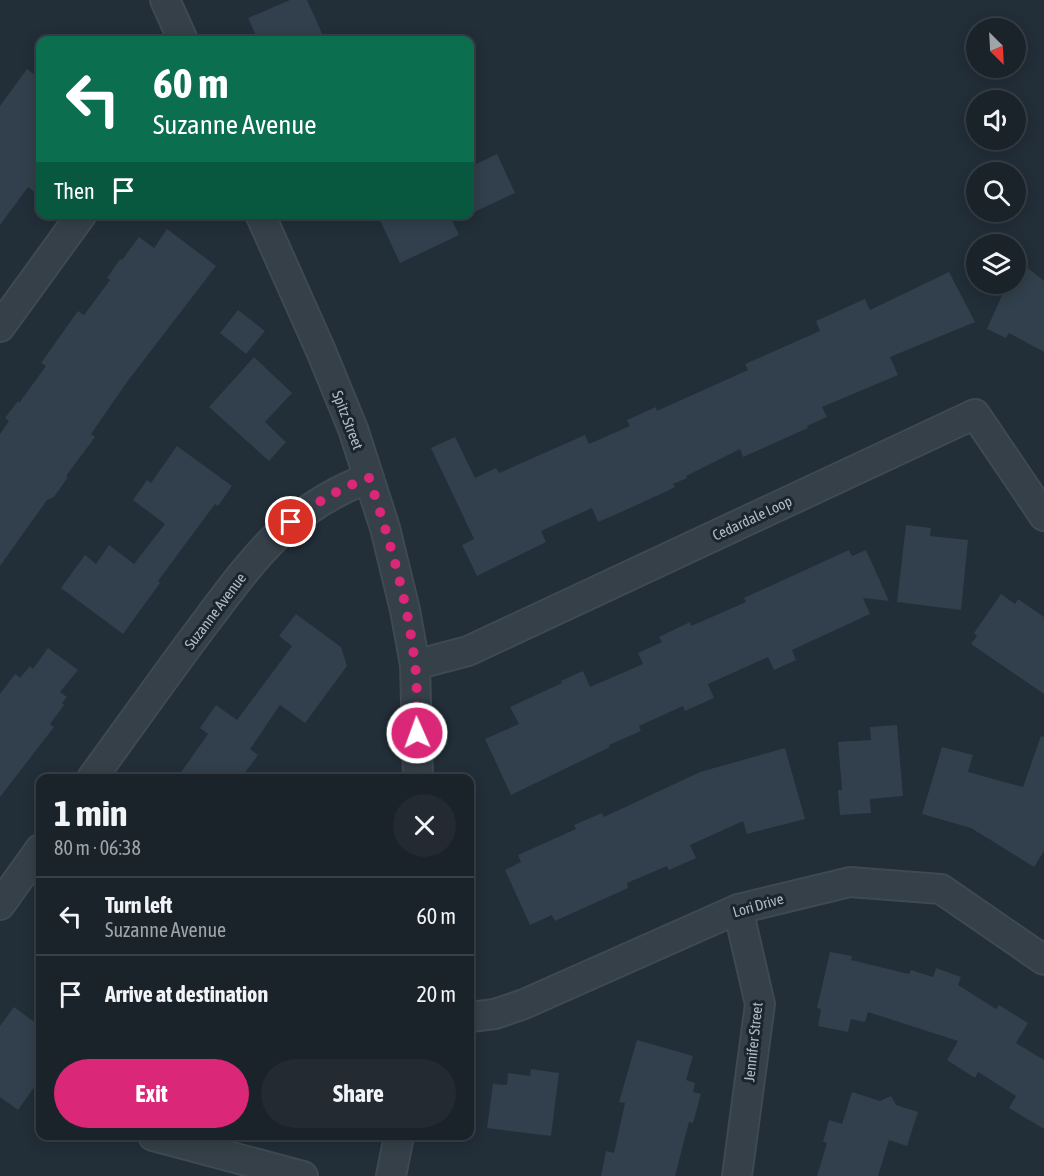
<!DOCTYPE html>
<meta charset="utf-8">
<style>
body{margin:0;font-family:"Asap Condensed",sans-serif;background:#232a32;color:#f1f3f6;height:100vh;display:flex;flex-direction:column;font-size:22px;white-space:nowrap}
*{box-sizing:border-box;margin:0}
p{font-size:20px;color:#9fa4a8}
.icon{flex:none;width:33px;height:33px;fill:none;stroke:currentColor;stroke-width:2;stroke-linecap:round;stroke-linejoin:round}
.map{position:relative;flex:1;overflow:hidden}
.drawer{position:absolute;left:36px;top:774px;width:438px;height:366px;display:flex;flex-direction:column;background:#1a222a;border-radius:12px;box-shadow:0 3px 15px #0003,0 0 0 2px #383f47}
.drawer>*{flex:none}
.top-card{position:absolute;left:36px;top:36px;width:438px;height:183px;border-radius:12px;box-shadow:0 3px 15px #0003,0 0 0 2px #383f47;background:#0b6e4f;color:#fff;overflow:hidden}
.needle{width:39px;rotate:156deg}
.buttons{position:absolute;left:966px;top:18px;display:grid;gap:12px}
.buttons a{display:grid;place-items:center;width:60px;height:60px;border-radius:50%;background:#1a222a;box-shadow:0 3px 15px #0003,0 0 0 2px #383f47;font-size:30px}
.pin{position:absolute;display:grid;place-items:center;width:51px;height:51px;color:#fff;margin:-26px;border:3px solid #fff;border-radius:50%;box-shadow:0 2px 6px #0007}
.me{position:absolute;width:66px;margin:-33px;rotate:358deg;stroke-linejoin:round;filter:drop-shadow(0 0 4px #0008)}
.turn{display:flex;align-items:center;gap:21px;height:126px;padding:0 18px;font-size:27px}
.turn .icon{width:78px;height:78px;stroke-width:2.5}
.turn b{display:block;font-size:42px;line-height:51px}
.then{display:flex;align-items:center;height:57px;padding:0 18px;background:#0003;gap:12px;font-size:22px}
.round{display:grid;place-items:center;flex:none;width:63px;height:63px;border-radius:32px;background:#232a32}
.overview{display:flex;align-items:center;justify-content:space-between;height:102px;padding:0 18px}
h1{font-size:36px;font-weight:700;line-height:45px}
.cta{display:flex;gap:12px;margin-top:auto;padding:12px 18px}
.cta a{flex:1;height:69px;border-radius:36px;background:#db2777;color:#fff;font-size:24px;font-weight:700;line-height:69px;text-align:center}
.cta a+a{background:#232a32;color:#f1f3f6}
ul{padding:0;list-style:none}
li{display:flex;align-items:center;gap:18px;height:78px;padding:0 18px;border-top:2px solid #383f47}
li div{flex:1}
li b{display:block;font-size:22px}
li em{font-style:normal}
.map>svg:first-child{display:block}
.building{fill:#31404c}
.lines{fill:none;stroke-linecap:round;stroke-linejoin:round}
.minor-casing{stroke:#3e4952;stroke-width:32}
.minor{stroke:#354049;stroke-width:28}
.route{stroke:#db2777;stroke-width:10;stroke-dasharray:0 18}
.labels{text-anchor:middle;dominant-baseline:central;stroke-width:6;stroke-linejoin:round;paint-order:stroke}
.street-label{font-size:15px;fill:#b0bac5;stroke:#1b252d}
</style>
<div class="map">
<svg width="1044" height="1176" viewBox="0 0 1044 1176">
<rect width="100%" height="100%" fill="#222e38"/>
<g class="building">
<polygon points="290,0 307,0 325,40 258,40 248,18"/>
<polygon points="27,69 40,79 40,196 28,187 0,225 0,106"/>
<polygon points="497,154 515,193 470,214 470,167"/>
<polygon points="377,214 449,214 459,235 400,263"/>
<polygon points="167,229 216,266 127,382 91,434 95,437 66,476 68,477 54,497 47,500 0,566 0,434 9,421 5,418 18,401 19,403 46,366 41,363 78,311 84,315 110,280 107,278 120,259 122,260 139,237 154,248"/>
<polygon points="1018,265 1029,269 1044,281 1044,352 1009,333 1006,338 987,329 1007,284 1016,284 1016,270"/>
<polygon points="949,272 975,322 890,357 898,375 822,407 827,417 807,426 808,428 743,457 740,449 686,476 687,478 673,484 675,487 665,492 619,513 598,522 592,508 541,531 546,542 477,576 462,545 474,539 431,448 455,437 475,478 496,468 499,473 585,435 589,444 630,426 627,420 656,407 657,411 748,370 745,364 820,331 816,321 865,299 870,310"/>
<polygon points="238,310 265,331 246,354 220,333"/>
<polygon points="254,357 292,393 265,422 286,442 269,461 209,407"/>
<polygon points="177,446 232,486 218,506 215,504 158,581 160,583 123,634 61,588 85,555 96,564 109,545 134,564 165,524 133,500 147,480 151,483"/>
<polygon points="906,525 931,528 930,536 968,540 961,610 897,602"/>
<polygon points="849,550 852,556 866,550 889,601 863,598 870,614 792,650 796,660 774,670 768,657 708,684 714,698 685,711 683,706 639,726 641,731 609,745 610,747 511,795 485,739 519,724 510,707 562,683 561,681 583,671 590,687 643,664 638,653 662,642 659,637 690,622 691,626 746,602 744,598"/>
<polygon points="1001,594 1015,604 1018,599 1044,617 1044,694 971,644 977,636 974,633"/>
<polygon points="296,614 341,647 347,666 305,723 280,705 250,749 258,755 241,778 177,778 208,734 200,728 216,705 237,720 292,646 279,636"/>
<polygon points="48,648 78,670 60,692 67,697 62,703 64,705 50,724 54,727 0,797 0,694 15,674 20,678 30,666 33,669"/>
<polygon points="897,725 903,796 870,799 871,813 840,815 838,790 842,790 838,742 871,740 870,727"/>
<polygon points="1041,736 1044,737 1044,851 1034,867 971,828 922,814 942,747 973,755 968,772 1023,787"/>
<polygon points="785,748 805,819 747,834 743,821 690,845 696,858 669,870 667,866 627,883 628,888 555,921 552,915 530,925 505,870 521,862 518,855 576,829 574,825 602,813 604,817 700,772"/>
<polygon points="830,952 852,956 851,960 909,974 911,970 933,977 936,968 961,977 958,985 996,1009 999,1005 1028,1023 1016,1043 1044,1060 1044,1129 1009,1108 1016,1096 978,1072 975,1078 947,1060 958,1041 868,1012 865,1022 851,1019 848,1032 818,1026 821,1009 817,1008"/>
<polygon points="14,1007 40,1026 40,1079 18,1110 0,1097 0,1026"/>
<polygon points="637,1040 693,1056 686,1080 695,1083 693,1092 701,1094 693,1123 689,1122 675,1176 601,1176 606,1151 614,1153 625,1103 619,1102"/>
<polygon points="531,1069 559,1073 551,1136 487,1128 493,1084 507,1085 508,1073 530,1076"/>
<polygon points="852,1092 880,1101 891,1096 896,1105 918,1112 907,1146 889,1140 878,1176 817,1176 827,1143 823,1142 829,1120 842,1124"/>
</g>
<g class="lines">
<defs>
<g id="minor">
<polyline points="165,0 183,40"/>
<polyline points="260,214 321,351 353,429 385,528 405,610 415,665 418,778"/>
<polyline points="0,327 82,214"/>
<polyline points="415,665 468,651 975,414 1044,516"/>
<path d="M92,778C128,729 163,679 199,631C251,562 286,509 369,478"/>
<polyline points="0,905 40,849"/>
<polyline points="470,1017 495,1014 524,1004 738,909 850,882 941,889 1044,960"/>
<polyline points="153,1136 303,1176"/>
<polyline points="391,1176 399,1136"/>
<polyline points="737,1176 760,1004 738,909"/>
</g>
</defs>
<use href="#minor" class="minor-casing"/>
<use href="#minor" class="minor"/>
</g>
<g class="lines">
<path class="route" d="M291,522C315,503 340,488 369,478C389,538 408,601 415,665C418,687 416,711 417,733"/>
</g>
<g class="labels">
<g class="street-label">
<text transform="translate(348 420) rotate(69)">Spitz Street</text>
<text transform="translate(752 518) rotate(-25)">Cedardale Loop</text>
<text transform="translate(215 611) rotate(-53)">Suzanne Avenue</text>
<text transform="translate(758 905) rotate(-16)">Lori Drive</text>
<text transform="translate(753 1042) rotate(-84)">Jennifer Street</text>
</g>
</g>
</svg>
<div class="buttons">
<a><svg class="needle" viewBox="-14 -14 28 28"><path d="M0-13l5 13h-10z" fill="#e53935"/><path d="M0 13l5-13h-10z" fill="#9fa4a8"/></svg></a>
<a><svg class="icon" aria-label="sound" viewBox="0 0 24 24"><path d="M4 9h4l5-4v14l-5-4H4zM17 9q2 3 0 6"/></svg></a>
<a><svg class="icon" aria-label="search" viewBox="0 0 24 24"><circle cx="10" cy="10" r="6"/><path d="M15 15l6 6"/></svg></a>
<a><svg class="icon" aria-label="layers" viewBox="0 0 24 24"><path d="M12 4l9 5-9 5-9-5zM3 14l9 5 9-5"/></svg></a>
</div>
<div class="pin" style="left:291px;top:522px;background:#d93025"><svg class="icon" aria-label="arrive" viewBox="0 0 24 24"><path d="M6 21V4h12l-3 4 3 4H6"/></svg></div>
<svg class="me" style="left:417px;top:733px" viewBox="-20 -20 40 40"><circle r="17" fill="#db2777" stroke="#fff" stroke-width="3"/><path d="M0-11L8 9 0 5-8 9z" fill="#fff"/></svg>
<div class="top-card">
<div class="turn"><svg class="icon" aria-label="left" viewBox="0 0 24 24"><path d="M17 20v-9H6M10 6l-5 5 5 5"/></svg><div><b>60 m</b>Suzanne Avenue</div></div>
<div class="then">Then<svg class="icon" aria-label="arrive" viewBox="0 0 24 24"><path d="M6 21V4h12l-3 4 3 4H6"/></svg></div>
</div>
<section class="drawer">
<div class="overview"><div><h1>1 min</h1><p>80 m · 06:38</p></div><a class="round"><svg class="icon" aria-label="close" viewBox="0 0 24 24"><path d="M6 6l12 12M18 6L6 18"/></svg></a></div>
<ul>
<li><svg class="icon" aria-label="left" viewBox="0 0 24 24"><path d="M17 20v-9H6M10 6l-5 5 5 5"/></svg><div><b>Turn left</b><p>Suzanne Avenue</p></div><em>60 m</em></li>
<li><svg class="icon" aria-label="arrive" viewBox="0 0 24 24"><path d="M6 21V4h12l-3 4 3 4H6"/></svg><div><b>Arrive at destination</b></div><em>20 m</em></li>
</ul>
<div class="cta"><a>Exit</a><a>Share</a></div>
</section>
</div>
